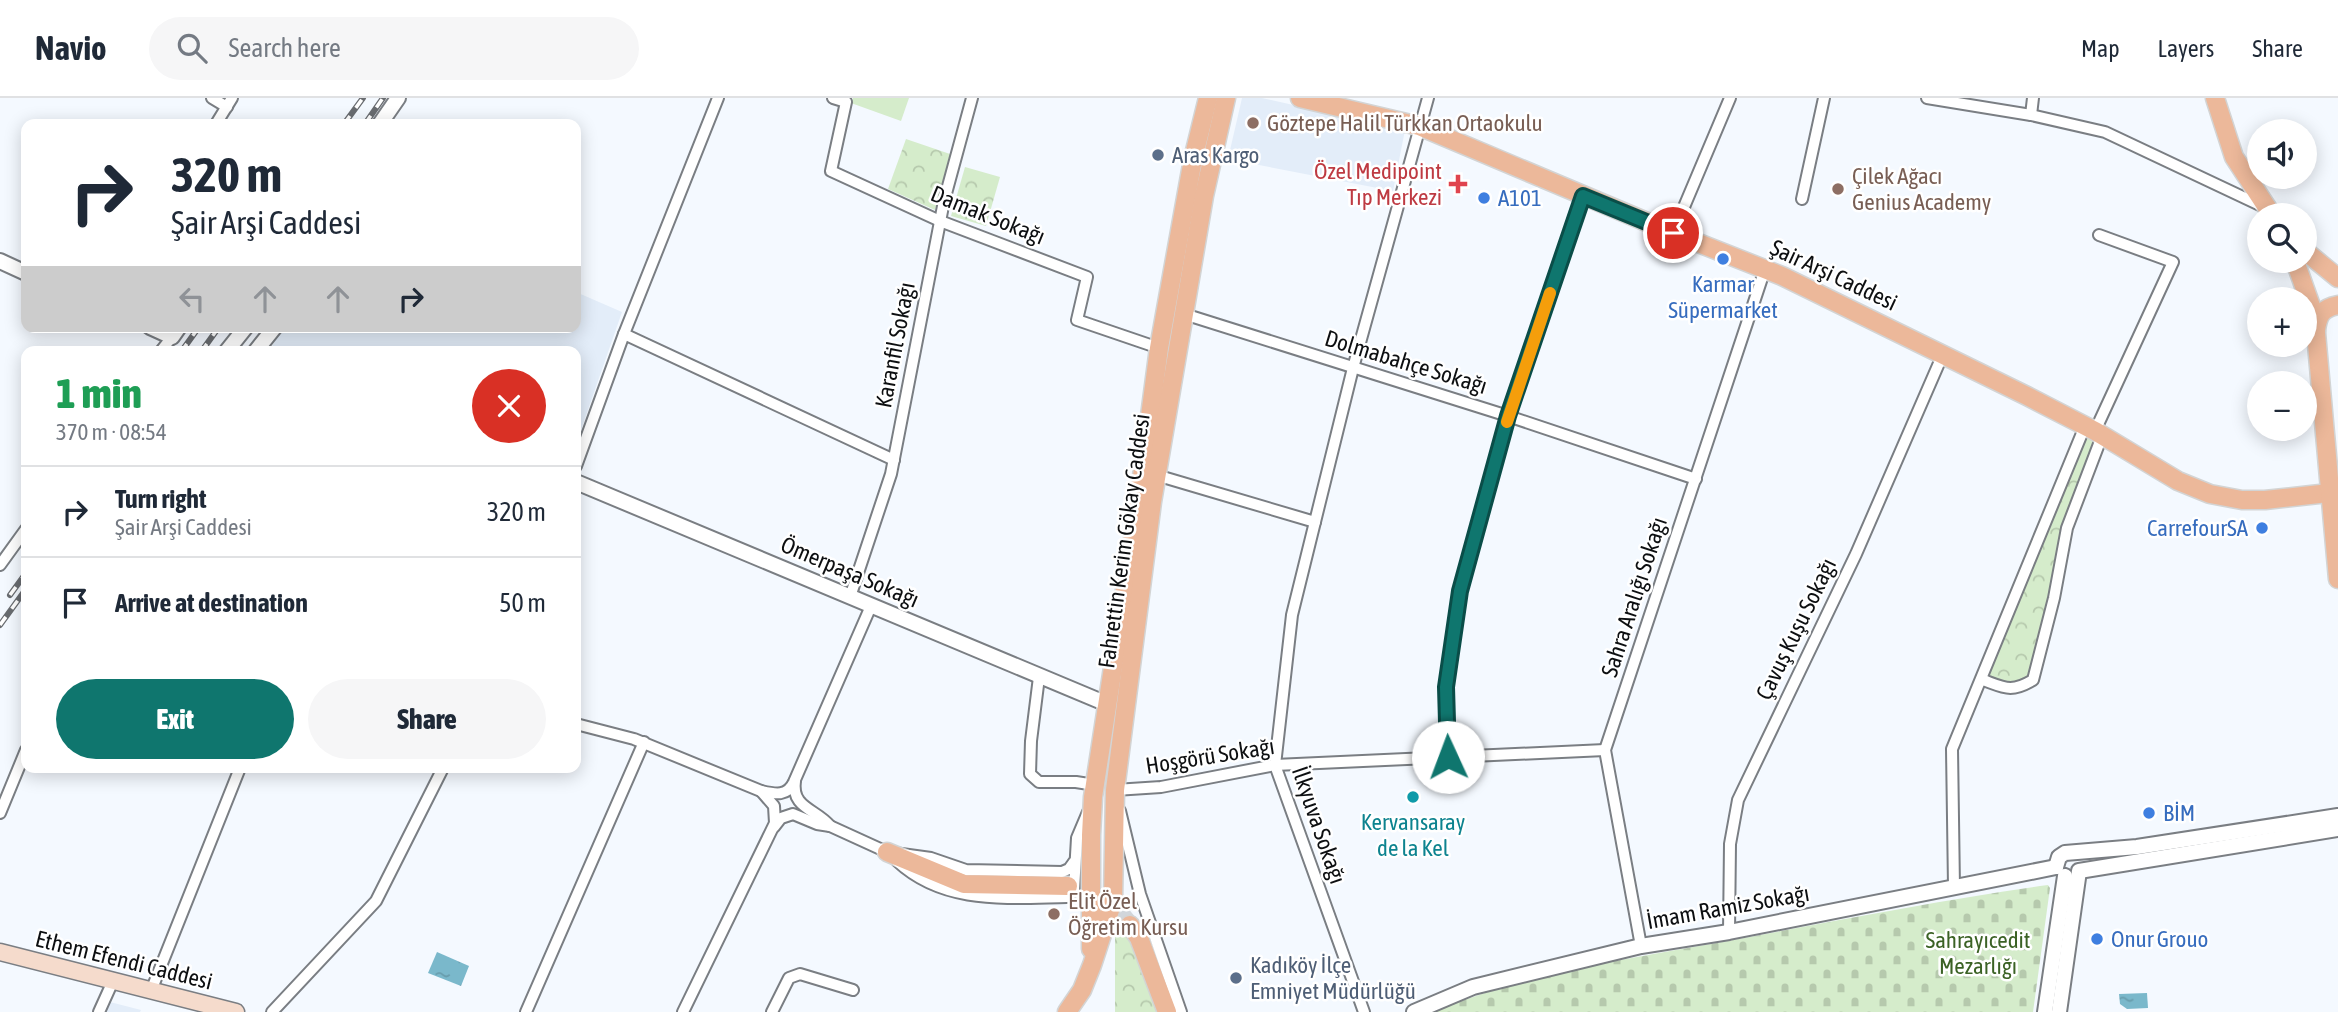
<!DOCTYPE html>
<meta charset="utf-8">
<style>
body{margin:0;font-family:"Asap Condensed",sans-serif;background:#f6f6f7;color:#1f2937;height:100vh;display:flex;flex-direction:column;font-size:26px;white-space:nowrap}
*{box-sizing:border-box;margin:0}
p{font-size:23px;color:#747a83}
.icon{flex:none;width:38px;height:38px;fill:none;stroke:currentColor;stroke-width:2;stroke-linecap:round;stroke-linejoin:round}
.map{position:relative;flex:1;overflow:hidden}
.side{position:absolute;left:21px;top:248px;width:560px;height:427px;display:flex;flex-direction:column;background:#fff;border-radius:14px;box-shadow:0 4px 18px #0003}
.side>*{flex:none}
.hud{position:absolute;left:21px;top:21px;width:560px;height:214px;border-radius:14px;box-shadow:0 4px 18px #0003;background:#fff;color:#1f2937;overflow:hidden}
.fabs{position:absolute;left:2247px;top:21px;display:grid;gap:14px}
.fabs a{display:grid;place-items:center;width:70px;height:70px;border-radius:50%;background:#fff;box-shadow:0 4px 18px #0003;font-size:35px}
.pin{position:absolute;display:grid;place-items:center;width:60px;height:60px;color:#fff;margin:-30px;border:4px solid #fff;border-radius:50%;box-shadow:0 2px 7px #0007}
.me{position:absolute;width:77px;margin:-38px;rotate:358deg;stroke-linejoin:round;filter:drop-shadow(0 0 5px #0008)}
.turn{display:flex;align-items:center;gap:24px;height:147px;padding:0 35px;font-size:32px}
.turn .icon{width:91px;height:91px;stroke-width:2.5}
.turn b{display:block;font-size:49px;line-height:60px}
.lanes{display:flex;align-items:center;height:66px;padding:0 35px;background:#0003;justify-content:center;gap:35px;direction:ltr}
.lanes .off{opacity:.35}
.round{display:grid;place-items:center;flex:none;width:74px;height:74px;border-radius:37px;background:#f6f6f7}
.overview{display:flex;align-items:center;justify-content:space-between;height:119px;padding:0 35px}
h1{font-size:42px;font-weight:800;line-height:52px;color:#1e9e55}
.cta{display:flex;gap:14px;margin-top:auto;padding:14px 35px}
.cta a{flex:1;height:80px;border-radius:42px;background:#0f766e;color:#fff;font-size:28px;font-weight:800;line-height:80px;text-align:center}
.cta a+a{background:#f6f6f7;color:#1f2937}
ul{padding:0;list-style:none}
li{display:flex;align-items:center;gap:21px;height:91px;padding:0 35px;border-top:2px solid #e0e1e3}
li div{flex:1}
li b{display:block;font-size:26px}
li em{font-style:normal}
header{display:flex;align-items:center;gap:42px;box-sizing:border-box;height:98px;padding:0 35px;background:#fff;border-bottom:2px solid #e0e1e3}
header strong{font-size:33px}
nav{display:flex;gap:38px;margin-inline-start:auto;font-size:24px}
.search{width:490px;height:63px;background:#f6f6f7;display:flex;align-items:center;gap:18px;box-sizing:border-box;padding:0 24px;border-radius:38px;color:#747a83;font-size:26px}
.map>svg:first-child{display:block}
.built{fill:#e3edf9}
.cemetery{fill:url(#cemetery-stones)}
.park{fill:url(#park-crowns)}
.garden{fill:#d5eccb}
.water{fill:url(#water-ripples)}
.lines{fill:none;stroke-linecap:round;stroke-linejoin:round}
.primary-tunnel{stroke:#d1d6db;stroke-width:18;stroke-dasharray:18 9;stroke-linecap:butt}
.minor-casing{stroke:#7a7e83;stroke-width:14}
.tertiary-casing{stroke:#7a7e83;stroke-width:18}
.secondary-casing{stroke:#7a7e83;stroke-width:19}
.primary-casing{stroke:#d3d4d4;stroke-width:21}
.minor{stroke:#fff;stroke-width:10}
.tertiary{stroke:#fff;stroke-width:14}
.secondary{stroke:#f5dbcc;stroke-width:16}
.primary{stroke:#ecb89a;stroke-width:18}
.rail-casing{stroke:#696c70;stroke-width:6}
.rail{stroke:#fff;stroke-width:3.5;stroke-dasharray:10;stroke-linecap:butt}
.route-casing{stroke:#0a4d48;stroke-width:18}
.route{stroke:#0f766e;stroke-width:12}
.slow{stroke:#f59e0b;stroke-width:12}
.education-dot{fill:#8d6e63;stroke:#fff;stroke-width:2.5}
.service-dot{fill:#5c6f8a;stroke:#fff;stroke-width:2.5}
.health-dot{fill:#e0444e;stroke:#fff;stroke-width:2.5}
.shop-dot{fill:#3f7fe0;stroke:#fff;stroke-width:2.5}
.culture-dot{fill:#0f9aa8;stroke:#fff;stroke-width:2.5}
.labels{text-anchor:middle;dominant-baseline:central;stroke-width:5;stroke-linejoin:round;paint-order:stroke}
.education-label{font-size:23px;fill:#785e54;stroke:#fff;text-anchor:start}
.service-label{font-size:23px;fill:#4e5e75;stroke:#fff;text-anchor:start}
.health-label{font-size:23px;fill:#be3a42;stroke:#fff;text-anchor:end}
.shop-label{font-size:23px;fill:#366cbe;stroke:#fff;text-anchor:start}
.street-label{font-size:23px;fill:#0d0f11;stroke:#fff}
.culture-label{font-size:23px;fill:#0d838f;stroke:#fff}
.park-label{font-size:23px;fill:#3b6225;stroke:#fff}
</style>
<header>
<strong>Navio</strong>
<div class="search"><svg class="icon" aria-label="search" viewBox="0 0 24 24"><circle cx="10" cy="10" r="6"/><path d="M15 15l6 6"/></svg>Search here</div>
<nav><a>Map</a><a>Layers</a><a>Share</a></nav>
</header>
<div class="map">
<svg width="2338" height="914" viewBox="0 0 2338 914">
<defs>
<pattern id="cemetery-stones" width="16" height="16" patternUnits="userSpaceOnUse" patternTransform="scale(1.75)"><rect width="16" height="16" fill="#d5eccb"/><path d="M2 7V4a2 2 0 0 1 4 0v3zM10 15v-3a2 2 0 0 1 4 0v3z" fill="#b6c9ad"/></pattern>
<pattern id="park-crowns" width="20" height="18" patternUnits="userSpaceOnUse" patternTransform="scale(1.75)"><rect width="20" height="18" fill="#d5eccb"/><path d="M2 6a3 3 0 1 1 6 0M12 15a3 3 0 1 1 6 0" fill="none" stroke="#b6c9ad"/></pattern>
<pattern id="water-ripples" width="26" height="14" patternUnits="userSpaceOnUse" patternTransform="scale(1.75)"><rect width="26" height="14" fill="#7ab8cb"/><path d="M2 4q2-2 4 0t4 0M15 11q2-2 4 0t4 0" fill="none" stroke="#689dad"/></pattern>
</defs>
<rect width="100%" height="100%" fill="#f4f9ff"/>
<g class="built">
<polygon points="1242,0 1262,0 1405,32 1393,93 1228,61"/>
<polygon points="576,194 622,214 576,346 576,254 275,254 270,252 283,229 576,229"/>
<polygon points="110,904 141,912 140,914 106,914"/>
</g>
<path class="cemetery" d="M2048,787L2050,790L2033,914H1433C1524,876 1626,861 1722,844C1831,824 1939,802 2048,787Z"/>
<g class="park">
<polygon points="906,41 950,56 935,112 888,91"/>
<polygon points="965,69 1000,79 986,128 951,118"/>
<polygon points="2084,338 2098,344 2064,426 2031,580 2009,587 1985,579"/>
<polygon points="1127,830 1158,914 1115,914 1115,835"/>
</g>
<polygon class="garden" points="853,0 909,0 901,23 851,5"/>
<g class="water">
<polygon points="437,854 469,868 461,888 428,875"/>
<polygon points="2147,895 2148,910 2127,911 2120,906 2119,896"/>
</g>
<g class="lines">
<polyline class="primary-tunnel" points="1076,788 1105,796 1130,827"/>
<defs>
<g id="minor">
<polyline points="212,0 227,9"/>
<polyline points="833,0 846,4 831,73 940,123 1087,179 1077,222 1159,250"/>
<polyline points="1927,0 2031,17 2105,34 2264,109"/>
<polyline points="2031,17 2033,0"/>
<polyline points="216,26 232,0"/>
<polyline points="1802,101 1824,0"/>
<polyline points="1673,135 1730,0"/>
<polyline points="1184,216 1508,318 1696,381"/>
<polyline points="624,236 894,362"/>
<polyline points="160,254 172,239"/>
<polyline points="2095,333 2173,164 2099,137"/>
<polyline points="576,368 624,236 718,0"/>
<polyline points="1156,377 1315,424"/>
<polyline points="0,467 26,431"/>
<polyline points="850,499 891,376 944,103 972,0"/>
<polyline points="1039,579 1031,643 1030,676 1039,684 1076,684 1095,687 1094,691"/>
<path d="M1983,582C2005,590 2011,595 2033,582L2054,500L2067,430L2102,338"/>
<path d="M576,626L634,641L761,693C775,696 787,699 794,684L871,508"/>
<polyline points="1448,659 1445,589 1460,493 1508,318 1583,98"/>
<path d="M795,683C791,710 816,711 830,728"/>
<polyline points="1116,697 1115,692 1161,689 1275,667 1605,652"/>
<polyline points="1120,713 1140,796 1181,914"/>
<polyline points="0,715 26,652"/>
<polyline points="774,729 781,720 793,716 817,726 830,728 887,754 931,760 966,772 1062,774 1069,771 1074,764"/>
<path d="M897,763C944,807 1007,800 1067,799L1074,792L1077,740L1088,714"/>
<polyline points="1954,789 1952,651 2085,328"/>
<polyline points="1729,834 1730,746 1738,702 1856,456 1943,256"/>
<polyline points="1641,848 1605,652 1765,171"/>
<polyline points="151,893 240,670"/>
<polyline points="99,914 113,883"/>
<polyline points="272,914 376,803 443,670"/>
<polyline points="526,914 644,644"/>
<polyline points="683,914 775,725 774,708 761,693"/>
<polyline points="772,914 789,880 800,876 853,892"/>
<polyline points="1364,914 1275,667 1292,517 1353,270 1428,0"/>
</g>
<g id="tertiary">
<polyline points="380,26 398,0"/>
<polyline points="0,163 26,175"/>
<polyline points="150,229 172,239 179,229"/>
<polyline points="226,254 246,229"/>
<polyline points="255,254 275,229"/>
<polyline points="576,384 1107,606"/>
<polyline points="2056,769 2059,759 2065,755 2137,749 2338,718"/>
<polyline points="1414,914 1473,889 1641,848 1729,834 2056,769"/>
<polyline points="2045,914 2065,778"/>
<polyline points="2059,914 2079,773 2338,731"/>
</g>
<polyline id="secondary" points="0,854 236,914"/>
<g id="primary">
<polyline points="1300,0 1419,28 1673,135 1782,178 2027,298 2095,333 2178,383 2210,396 2242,402 2265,402 2338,394"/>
<polyline points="2215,0 2234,59 2272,117"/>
<polyline points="2305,153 2338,180"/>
<polyline points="2295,163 2311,208 2316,235 2338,481"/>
<path d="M2316,232C2318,217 2322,210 2338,207"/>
<polyline points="887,754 964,786 1068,788"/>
<polyline points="1130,827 1139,840 1167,914"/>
<polyline points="1091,851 1091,737 1093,699 1139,401 1159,250 1193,61 1208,0"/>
<polyline points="1067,914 1082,892 1092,867 1113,803 1115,692 1152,404 1204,98 1226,0"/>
</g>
</defs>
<use href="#minor" class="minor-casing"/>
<use href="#tertiary" class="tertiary-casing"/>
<use href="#secondary" class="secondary-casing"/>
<use href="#primary" class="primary-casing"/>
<use href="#minor" class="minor"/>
<use href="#tertiary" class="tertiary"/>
<use href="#secondary" class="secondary"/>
<use href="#primary" class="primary"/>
<defs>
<g id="rail">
<polyline points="344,26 363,0"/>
<polyline points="365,26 383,0"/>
<polyline points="181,254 199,229"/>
<polyline points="201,254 219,229"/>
<polyline points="10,497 26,475"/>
<polyline points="0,527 26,491"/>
</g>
</defs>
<use href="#rail" class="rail-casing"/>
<use href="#rail" class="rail"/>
</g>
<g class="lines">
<defs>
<polyline id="route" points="1448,659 1446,589 1460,493 1508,318 1583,98 1673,135"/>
</defs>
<use href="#route" class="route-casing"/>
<use href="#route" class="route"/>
<polyline class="slow" points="1507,324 1550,195"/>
</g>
<g class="education-dot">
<circle cx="1253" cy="25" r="7"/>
<circle cx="1838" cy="91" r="7"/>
<circle cx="1054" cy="816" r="7"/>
</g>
<g class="service-dot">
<circle cx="1158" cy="57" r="7"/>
<circle cx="1236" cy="880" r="7"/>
</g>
<path class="health-dot" d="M1454.5 75.5h7v7h7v7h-7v7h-7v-7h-7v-7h7z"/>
<g class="shop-dot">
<circle cx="1484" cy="100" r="7"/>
<circle cx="1723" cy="161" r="7"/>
<circle cx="2262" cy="430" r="7"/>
<circle cx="2149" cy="715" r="7"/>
<circle cx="2097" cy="841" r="7"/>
</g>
<circle class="culture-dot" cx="1413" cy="699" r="7"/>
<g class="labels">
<g class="education-label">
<text x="1267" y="25">Göztepe Halil Türkkan Ortaokulu</text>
<text x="1852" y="78">Çilek Ağacı<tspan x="1852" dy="26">Genius Academy</tspan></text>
<text x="1068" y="803">Elit Özel<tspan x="1068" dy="26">Öğretim Kursu</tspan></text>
</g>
<g class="service-label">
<text x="1172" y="57">Aras Kargo</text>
<text x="1250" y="867">Kadıköy İlçe<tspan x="1250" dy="26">Emniyet Müdürlüğü</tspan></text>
</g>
<g class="health-label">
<text x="1442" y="73">Özel Medipoint<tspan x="1442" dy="26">Tıp Merkezi</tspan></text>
</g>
<g class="shop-label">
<text x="1498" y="100">A101</text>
<text x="1723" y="186" text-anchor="middle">Karmar<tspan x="1723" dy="26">Süpermarket</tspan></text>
<text x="2248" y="430" text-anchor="end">CarrefourSA</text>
<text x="2163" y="715">BİM</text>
<text x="2111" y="841">Onur Grouo</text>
</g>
<g class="street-label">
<text transform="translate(988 117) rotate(22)">Damak Sokağı</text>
<text transform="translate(1834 177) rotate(25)">Şair Arşi Caddesi</text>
<text transform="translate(895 247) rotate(-79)">Karanfil Sokağı</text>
<text transform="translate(1406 264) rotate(17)">Dolmabahçe Sokağı</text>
<text transform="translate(1124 443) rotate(-82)">Fahrettin Kerim Gökay Caddesi</text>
<text transform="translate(850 474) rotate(23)">Ömerpaşa Sokağı</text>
<text transform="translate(1634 499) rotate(-72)">Sahra Aralığı Sokağı</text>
<text transform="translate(1796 531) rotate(-64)">Çavuş Kuşu Sokağı</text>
<text transform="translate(1210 658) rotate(-9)">Hoşgörü Sokağı</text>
<text transform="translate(1319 727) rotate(71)">İlkyuva Sokağı</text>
<text transform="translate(1728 809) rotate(-10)">İmam Ramiz Sokağı</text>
<text transform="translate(124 862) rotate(14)">Ethem Efendi Caddesi</text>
</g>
<g class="culture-label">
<text x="1413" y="724">Kervansaray<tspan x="1413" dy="26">de la Kel</tspan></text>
</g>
<g class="park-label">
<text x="1978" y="842">Sahrayıcedit<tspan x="1978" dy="26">Mezarlığı</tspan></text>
</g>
</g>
</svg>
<div class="fabs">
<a><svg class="icon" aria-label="sound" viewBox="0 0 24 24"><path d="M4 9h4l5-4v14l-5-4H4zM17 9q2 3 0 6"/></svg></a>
<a><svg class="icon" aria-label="search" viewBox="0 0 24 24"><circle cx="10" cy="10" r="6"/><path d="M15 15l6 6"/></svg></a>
<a>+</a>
<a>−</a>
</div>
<div class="pin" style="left:1673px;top:135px;background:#d93025"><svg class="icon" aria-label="arrive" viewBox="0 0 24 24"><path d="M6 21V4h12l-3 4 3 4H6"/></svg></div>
<svg class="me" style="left:1448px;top:659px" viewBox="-20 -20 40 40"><circle r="19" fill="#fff"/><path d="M0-13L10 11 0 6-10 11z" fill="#0f766e"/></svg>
<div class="hud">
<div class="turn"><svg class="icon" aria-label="right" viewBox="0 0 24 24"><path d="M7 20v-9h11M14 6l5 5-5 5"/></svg><div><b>320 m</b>Şair Arşi Caddesi</div></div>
<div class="lanes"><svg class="icon off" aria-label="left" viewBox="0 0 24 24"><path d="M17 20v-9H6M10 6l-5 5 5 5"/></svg><svg class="icon off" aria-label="ahead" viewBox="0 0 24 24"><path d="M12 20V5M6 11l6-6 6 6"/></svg><svg class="icon off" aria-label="ahead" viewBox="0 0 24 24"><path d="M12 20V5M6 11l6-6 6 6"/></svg><svg class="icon" aria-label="right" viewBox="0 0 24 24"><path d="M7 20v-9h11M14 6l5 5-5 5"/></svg></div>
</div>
<section class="side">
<div class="overview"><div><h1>1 min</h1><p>370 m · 08:54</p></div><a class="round" style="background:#d93025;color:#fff"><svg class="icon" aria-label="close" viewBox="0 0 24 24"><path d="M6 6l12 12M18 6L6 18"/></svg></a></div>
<ul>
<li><svg class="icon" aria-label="right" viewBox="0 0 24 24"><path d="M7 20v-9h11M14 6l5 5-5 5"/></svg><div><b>Turn right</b><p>Şair Arşi Caddesi</p></div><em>320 m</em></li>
<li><svg class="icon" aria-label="arrive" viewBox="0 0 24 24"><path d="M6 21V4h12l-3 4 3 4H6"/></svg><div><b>Arrive at destination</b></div><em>50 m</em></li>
</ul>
<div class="cta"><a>Exit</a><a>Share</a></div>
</section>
</div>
